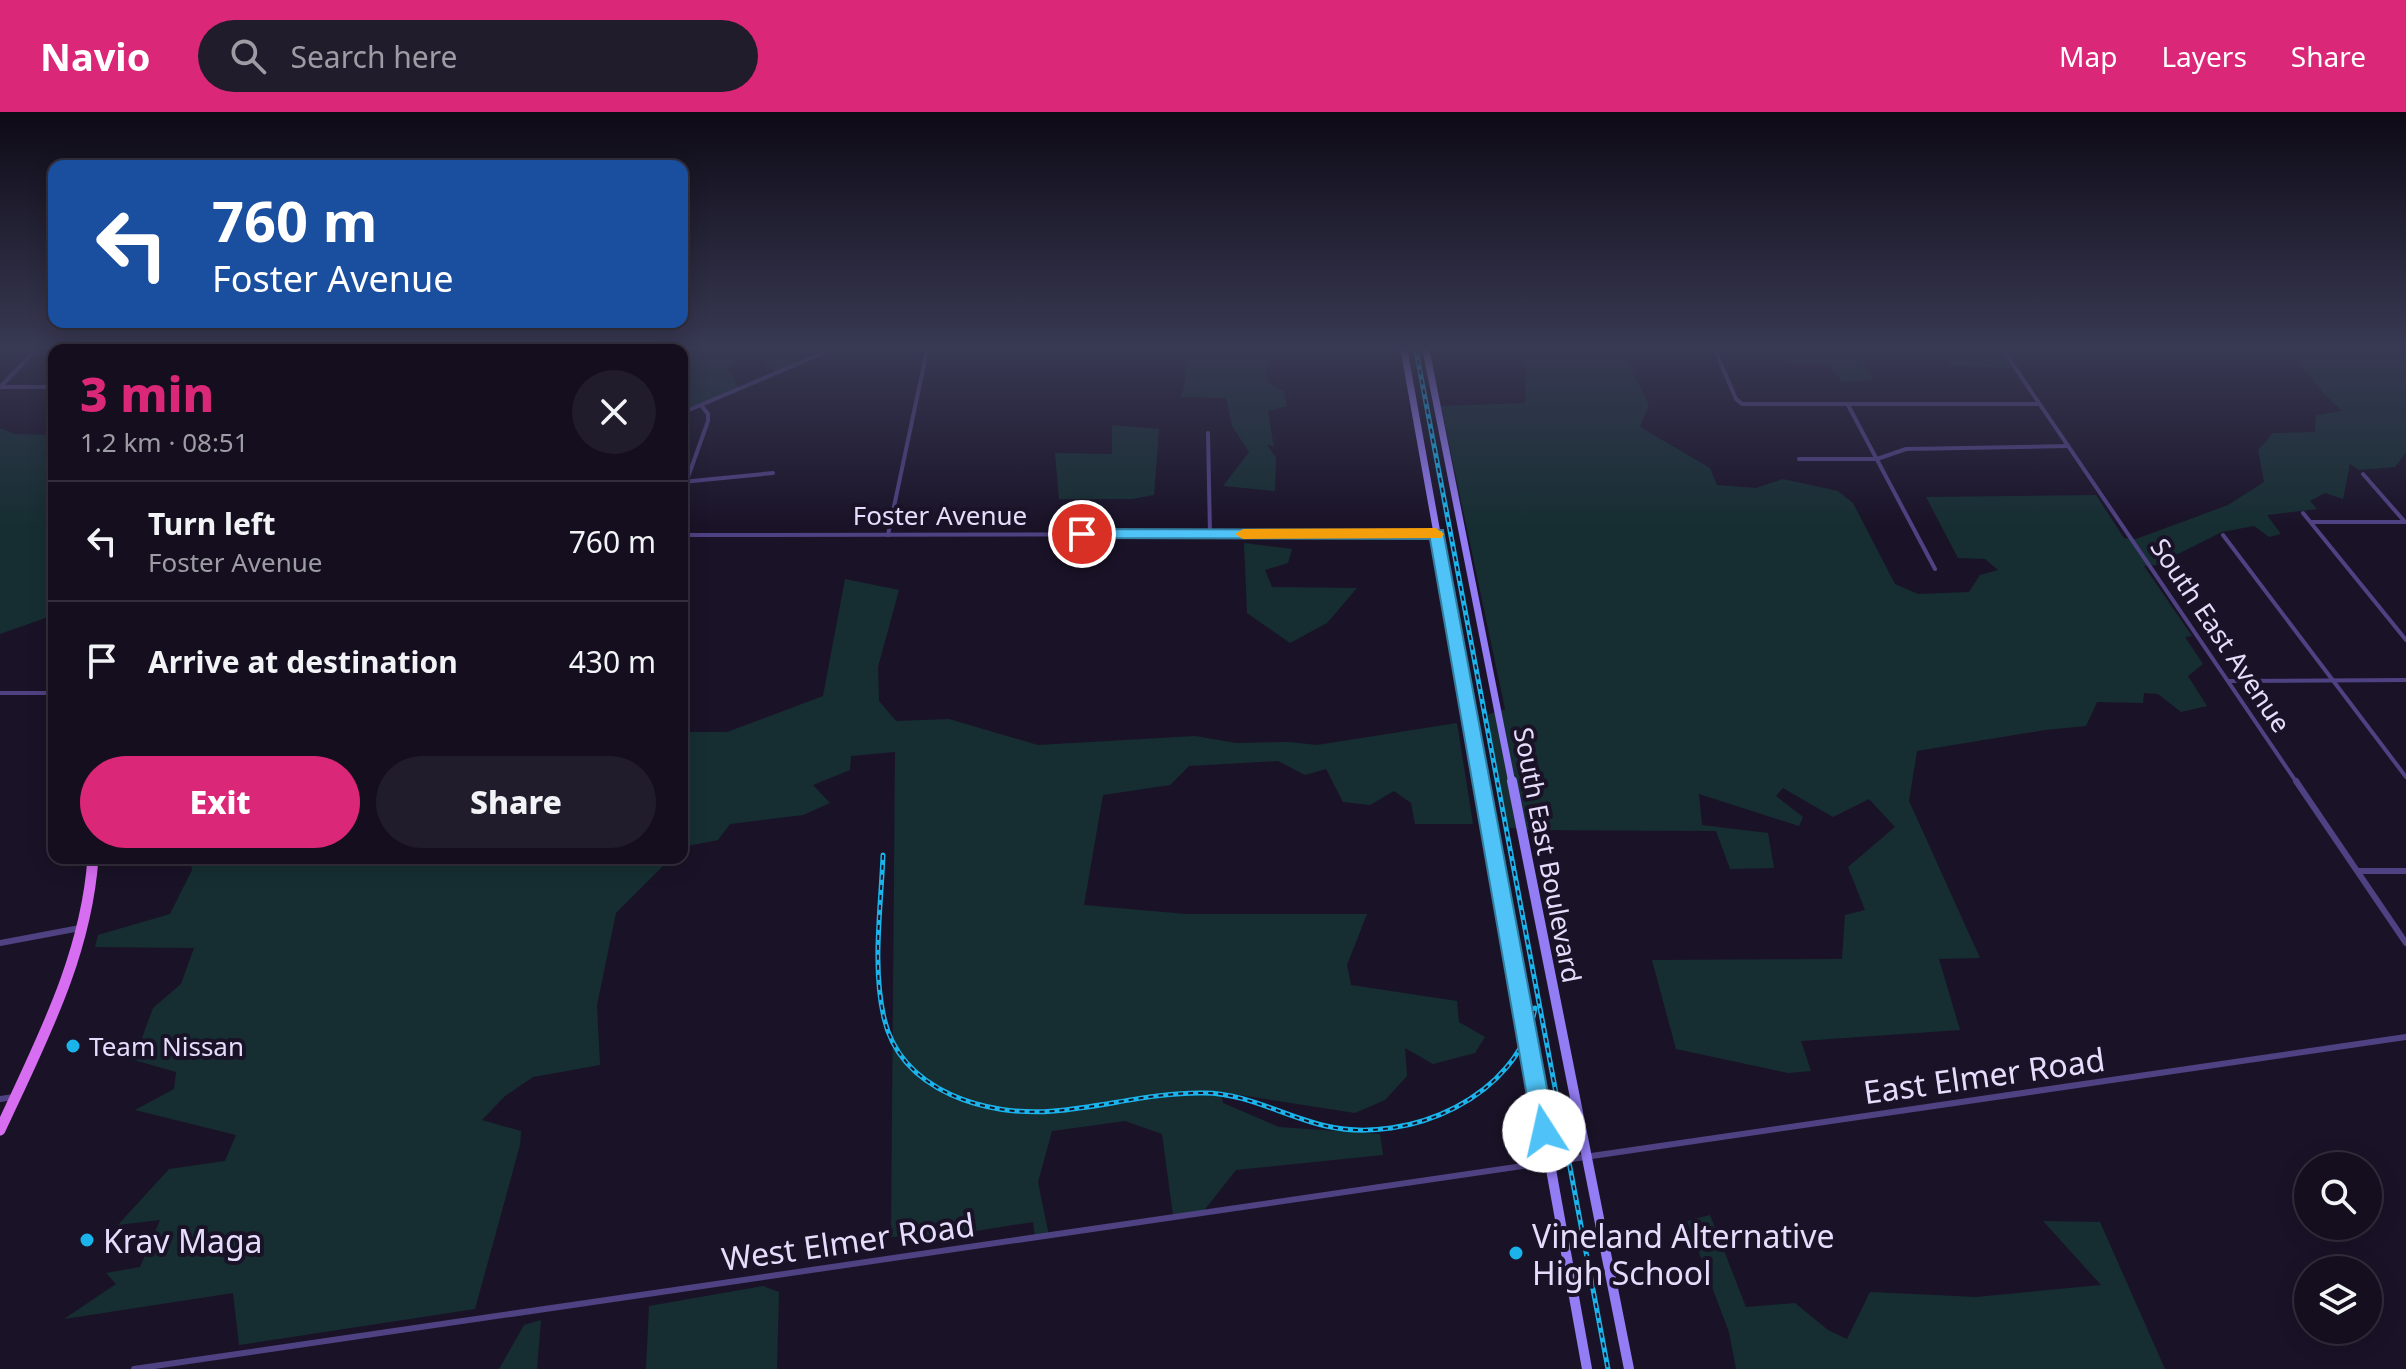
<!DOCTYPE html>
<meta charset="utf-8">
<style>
body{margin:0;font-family:"Noto Sans",sans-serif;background:#211c2b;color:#f1f3f6;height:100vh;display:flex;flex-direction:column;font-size:30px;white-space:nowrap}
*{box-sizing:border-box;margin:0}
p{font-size:26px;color:#9d9ca4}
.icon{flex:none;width:44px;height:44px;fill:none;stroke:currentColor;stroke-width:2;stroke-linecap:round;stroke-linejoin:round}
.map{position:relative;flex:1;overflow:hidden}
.details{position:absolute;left:48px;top:232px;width:640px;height:520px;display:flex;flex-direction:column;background:#140e1e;border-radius:16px;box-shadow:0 4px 20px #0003,0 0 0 2px #332e3c}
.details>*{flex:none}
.top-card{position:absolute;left:48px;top:48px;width:640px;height:168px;border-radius:16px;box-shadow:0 4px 20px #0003,0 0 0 2px #332e3c;background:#1a4fa0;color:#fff;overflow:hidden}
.buttons{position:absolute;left:2294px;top:1040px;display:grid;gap:16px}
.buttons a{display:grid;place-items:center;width:88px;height:88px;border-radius:50%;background:#140e1e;box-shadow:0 4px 20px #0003,0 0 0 2px #332e3c;font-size:40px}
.pin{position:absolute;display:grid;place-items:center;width:68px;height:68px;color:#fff;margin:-34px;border:4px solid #fff;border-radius:50%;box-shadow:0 2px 8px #0007}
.me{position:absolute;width:88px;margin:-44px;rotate:350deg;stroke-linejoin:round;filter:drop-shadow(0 0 6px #0008)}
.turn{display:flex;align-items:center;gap:28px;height:168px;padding:0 32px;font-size:36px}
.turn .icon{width:104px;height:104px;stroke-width:2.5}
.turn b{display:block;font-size:56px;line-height:68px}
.round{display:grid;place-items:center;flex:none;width:84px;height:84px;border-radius:42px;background:#211c2b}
.overview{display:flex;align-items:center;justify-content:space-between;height:136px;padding:0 32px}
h1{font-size:48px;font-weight:800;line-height:60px;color:#db2777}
.cta{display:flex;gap:16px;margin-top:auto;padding:16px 32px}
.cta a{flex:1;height:92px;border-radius:48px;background:#db2777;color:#fff;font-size:32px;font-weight:800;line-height:92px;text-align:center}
.cta a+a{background:#211c2b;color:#f1f3f6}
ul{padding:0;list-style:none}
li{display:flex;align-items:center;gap:24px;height:120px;padding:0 32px;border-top:2px solid #332e3c}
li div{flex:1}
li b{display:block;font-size:30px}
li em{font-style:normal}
header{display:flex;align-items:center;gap:48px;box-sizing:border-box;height:112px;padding:0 40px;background:#db2777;color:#fff}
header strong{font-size:38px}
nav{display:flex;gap:44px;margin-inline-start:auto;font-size:28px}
.search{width:560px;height:72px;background:#211c2b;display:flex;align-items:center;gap:20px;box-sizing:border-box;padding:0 28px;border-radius:44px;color:#9d9ca4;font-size:30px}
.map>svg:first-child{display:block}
.green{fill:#162e32}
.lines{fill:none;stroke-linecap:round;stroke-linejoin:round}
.minor-far1{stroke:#4f4283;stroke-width:4}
.minor{stroke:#4f4283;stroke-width:6}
.secondary-far1{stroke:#937df4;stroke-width:7}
.secondary{stroke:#937df4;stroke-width:10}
.primary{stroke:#d76ef2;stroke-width:11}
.rail-casing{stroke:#1ab4eb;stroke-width:5}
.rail{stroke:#1a1328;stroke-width:2;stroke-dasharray:5;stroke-linecap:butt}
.route{fill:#4fc3f7;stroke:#337fa1;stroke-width:2}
.slow{fill:#f59e0b}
.poi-dot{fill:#1ab4eb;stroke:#1a1328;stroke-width:3}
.labels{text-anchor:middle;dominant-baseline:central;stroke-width:8;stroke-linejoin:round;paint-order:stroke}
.street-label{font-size:26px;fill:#e6ddfc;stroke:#1a1328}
.poi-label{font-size:26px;fill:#e6ddfc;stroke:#1a1328;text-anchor:start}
.near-street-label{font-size:32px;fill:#e6ddfc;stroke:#1a1328}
.near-poi-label{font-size:32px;fill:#e6ddfc;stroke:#1a1328;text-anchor:start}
</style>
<header>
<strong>Navio</strong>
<div class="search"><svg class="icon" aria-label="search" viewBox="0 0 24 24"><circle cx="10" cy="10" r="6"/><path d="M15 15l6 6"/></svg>Search here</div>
<nav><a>Map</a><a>Layers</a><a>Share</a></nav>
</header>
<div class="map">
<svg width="2406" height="1257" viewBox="0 0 2406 1257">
<rect width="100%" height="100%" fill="#1a1328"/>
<g class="green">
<polygon points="453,238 816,238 821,242 776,261 754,241 728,255 739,277 687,299 682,294 682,238"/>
<polygon points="1185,238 1316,238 1316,241 1274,242 1266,257 1268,271 1284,279 1287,294 1268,299 1274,335 1267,332 1276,346 1275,379 1223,374 1249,340 1232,314 1226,286 1181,285 1185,271"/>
<polygon points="1492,238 1622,238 1649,293 1640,315 1710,356 1717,373 1756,376 1783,367 1838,379 1853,391 1895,472 1918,482 1969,480 1980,463 1998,458 1985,447 1958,446 1926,385 2096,383 2124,426 2136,427 2228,393 2264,370 2258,338 2273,321 2315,320 2316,303 2342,299 2324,282 2289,238 2406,238 2406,341 2395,355 2359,358 2350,352 2343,387 2325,381 2310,389 2317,397 2267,403 2281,422 2269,425 2254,414 2222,420 2156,453 2144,454 2192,524 2185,525 2203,552 2188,564 2207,594 2181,600 2158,582 2144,581 2143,591 2097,590 2086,614 2045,618 1917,639 1909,689 1980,846 1939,847 1960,918 1801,929 1811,959 1788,961 1676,937 1652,848 1842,847 1845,803 1865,798 1848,755 1895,715 1869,687 1833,705 1783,676 1776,684 1803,705 1799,714 1699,682 1702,713 1768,721 1774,756 1730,757 1716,719 1526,718 1505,715 1484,604 1505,597 1441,294 1525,291 1526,258 1516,243 1500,244"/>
<polygon points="1779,238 1857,238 1873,268 1842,270 1829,252 1788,252"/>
<polygon points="1964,238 1999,238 2011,256 1949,253 1947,247"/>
<polygon points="1112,313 1159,317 1154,383 1132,387 1059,387 1055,341 1112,342"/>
<polygon points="0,316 15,322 54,323 54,503 0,522"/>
<polygon points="1244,431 1292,437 1288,451 1265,458 1272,475 1357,476 1327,511 1290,531 1247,501"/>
<polygon points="845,467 899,478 878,555 879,589 896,609 949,607 1038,633 1195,624 1236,631 1289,630 1317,633 1457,611 1473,712 1415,712 1411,691 1394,679 1370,693 1343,690 1326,657 1305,663 1278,649 1189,654 1170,673 1103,683 1084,793 1186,802 1367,802 1347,853 1351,873 1457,889 1459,910 1485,925 1475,941 1433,952 1405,936 1407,964 1385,988 1355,1001 1221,980 1223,991 1279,1015 1380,1022 1383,1043 1236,1058 1202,1101 1173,1103 1162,1022 1125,1009 1052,1019 1038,1070 1049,1124 1035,1126 1033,1110 957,1122 891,1125 895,640 851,644 850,658 813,673 830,691 803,703 730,712 718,728 682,735 682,620 727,620 823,584"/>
<polygon points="190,746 671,746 616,801 597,893 600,953 533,965 505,984 482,1008 521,1019 520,1033 475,1197 239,1233 233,1181 64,1207 116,1172 106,1161 140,1155 160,1108 118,1113 169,1057 225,1049 236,1023 135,998 174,977 176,960 134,948 153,896 181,872 194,836 95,835 98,823 170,802 192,758"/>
<polygon points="1710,1103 1746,1195 1795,1191 1828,1218 1847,1227 1870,1180 1976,1185 2101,1173 2043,1109 2100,1110 2165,1257 1736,1257 1729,1220 1687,1109"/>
<polygon points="763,1174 779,1180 777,1257 646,1257 649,1194"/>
<polygon points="541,1208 537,1257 499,1257 524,1213"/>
</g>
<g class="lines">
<g class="minor-far1">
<polyline points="1715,238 1736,287 1742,292 2039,292"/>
<polyline points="2003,238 2297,671"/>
<polyline points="1,274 36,238"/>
<polyline points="0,275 54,275"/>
<polyline points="1848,293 1935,457"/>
<polyline points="682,301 830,238"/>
<polyline points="1208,321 1210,422"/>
<polyline points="1799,347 1877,347 1906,337 2068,334"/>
<polyline points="2363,362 2405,410"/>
<polyline points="682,370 773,361"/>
<polyline points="682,382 708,309 708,302 701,293"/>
<polyline points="2303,401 2406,528"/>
<polyline points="2312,410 2406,410"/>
<polyline points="682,423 1437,422"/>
<polyline points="888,423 927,238"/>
<polyline points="2223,423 2406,665"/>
<polyline points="2229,569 2406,568"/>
<polyline points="0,581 54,581"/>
</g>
<g class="minor">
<polyline points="2296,669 2406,831"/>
<polyline points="2358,759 2406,759"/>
<polyline points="0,831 80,816"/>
<polyline points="0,987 14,985"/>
<polyline points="134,1257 2406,925"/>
</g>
<g class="secondary-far1">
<polyline points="1404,238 1482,671"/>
<polyline points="1426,238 1512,671"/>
</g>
<g class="secondary">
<polyline points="1481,669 1587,1257"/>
<polyline points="1512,669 1629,1257"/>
</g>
<path class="primary" d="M0,1018C41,929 86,845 93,746"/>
<defs>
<g id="rail">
<polyline points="1416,238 1608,1257"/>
<path d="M883,743C881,796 872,854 884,906C901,980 988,1005 1054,999C1104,995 1154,980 1204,981C1247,981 1285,1005 1326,1014C1408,1033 1519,985 1535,896"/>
</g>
</defs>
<use href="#rail" class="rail-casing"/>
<use href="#rail" class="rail"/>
</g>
<linearGradient id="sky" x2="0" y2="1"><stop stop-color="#0e0a16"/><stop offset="0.57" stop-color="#383953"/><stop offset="1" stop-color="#383953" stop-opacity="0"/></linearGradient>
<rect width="2406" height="414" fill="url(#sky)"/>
<polygon class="route" points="1082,417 1443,418 1555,1019 1552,1027 1544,1030 1536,1027 1533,1019 1430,427 1076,426 1074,422"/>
<polygon class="slow" points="1436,416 1444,422 1441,426 1243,427 1235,422 1243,417"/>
<g class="poi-dot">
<circle cx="73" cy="934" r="8"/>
<circle cx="87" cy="1128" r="8"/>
<circle cx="1516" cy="1141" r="8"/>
</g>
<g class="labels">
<g class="street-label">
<text x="940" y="403">Foster Avenue</text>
<text transform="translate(2221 523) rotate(56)">South East Avenue</text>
<text transform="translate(1548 743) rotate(79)">South East Boulevard</text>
</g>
<g class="poi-label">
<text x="89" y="934">Team Nissan</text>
</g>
<g class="near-street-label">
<text transform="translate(1984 963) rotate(-8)">East Elmer Road</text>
<text transform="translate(848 1129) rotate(-8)">West Elmer Road</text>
</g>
<g class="near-poi-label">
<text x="1532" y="1123">Vineland Alternative<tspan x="1532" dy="37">High School</tspan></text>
<text x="103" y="1128">Krav Maga</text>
</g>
</g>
</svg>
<div class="buttons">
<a><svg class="icon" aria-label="search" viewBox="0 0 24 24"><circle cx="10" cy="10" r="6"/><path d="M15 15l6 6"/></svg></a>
<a><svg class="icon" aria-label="layers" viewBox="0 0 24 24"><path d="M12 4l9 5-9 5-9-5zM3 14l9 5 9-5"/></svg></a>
</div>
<div class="pin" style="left:1082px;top:422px;background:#d93025"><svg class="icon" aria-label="arrive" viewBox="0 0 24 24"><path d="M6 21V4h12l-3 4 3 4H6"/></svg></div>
<svg class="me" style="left:1544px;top:1019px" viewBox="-20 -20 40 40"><circle r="19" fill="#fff"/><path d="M0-13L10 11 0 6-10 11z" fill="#4fc3f7"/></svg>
<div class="top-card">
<div class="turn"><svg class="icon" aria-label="left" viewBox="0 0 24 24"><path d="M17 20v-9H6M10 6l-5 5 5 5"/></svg><div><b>760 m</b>Foster Avenue</div></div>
</div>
<section class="details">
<div class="overview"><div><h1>3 min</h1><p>1.2 km · 08:51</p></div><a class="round"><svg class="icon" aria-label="close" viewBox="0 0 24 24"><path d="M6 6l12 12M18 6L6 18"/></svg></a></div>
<ul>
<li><svg class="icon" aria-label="left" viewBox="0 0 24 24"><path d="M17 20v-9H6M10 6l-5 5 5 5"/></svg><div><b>Turn left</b><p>Foster Avenue</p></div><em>760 m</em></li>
<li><svg class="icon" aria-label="arrive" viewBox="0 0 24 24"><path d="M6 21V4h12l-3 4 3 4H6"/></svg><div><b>Arrive at destination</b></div><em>430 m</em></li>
</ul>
<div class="cta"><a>Exit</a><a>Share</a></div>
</section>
</div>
